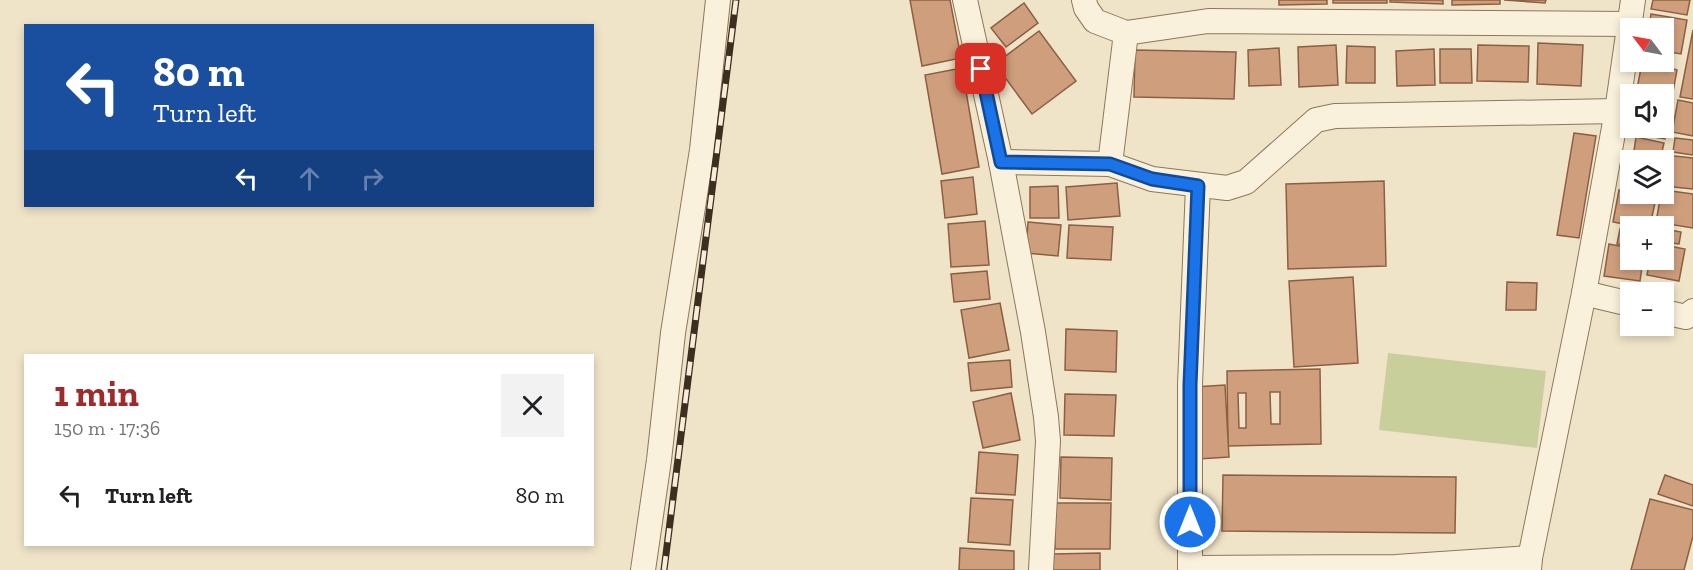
<!DOCTYPE html>
<meta charset="utf-8">
<style>
body{margin:0;font-family:"Zilla Slab",serif;background:#f2f2f2;color:#202124;height:100vh;display:flex;flex-direction:column;font-size:22px;white-space:nowrap}
*{box-sizing:border-box;margin:0}
p{font-size:20px;color:#757577}
.icon{flex:none;width:33px;height:33px;fill:none;stroke:currentColor;stroke-width:2;stroke-linecap:round;stroke-linejoin:round}
.map{position:relative;flex:1;overflow:hidden}
.sheet{position:absolute;left:24px;top:354px;width:570px;height:192px;display:flex;flex-direction:column;background:#fff;border-radius:0px;box-shadow:0 3px 9px #0003}
.sheet>*{flex:none}
.hud{position:absolute;left:24px;top:24px;width:570px;height:183px;border-radius:0px;box-shadow:0 3px 9px #0003;background:#1a4fa0;color:#fff;overflow:hidden}
.needle{width:39px;rotate:302deg}
.controls{position:absolute;left:1620px;top:18px;display:grid;gap:12px}
.controls a{display:grid;place-items:center;width:54px;height:54px;border-radius:0px;background:#fff;box-shadow:0 3px 9px #0003;font-size:30px}
.pin{position:absolute;display:grid;place-items:center;width:51px;height:51px;color:#fff;margin:-26px;border-radius:12px;box-shadow:0 3px 9px #0006}
.me{position:absolute;width:66px;margin:-33px;rotate:0deg;stroke-linejoin:round;filter:drop-shadow(0 0 4px #0008)}
.turn{display:flex;align-items:center;gap:21px;height:126px;padding:0 30px;font-size:27px}
.turn .icon{width:78px;height:78px;stroke-width:2.5}
.turn b{display:block;font-size:42px;line-height:51px}
.lanes{display:flex;align-items:center;height:57px;padding:0 30px;background:#0003;justify-content:center;gap:30px;direction:ltr}
.lanes .off{opacity:.35}
.round{display:grid;place-items:center;flex:none;width:63px;height:63px;border-radius:0px;background:#f2f2f2}
.summary{display:flex;align-items:center;justify-content:space-between;height:102px;padding:0 30px}
h1{font-size:36px;font-weight:700;line-height:45px;color:#9e2a2b}
ul{padding:0;list-style:none}
li{display:flex;align-items:center;gap:18px;height:78px;padding:0 30px}
li div{flex:1}
li b{display:block;font-size:22px}
li em{font-style:normal}
.map>svg:first-child{display:block}
.green{fill:#c9cf9b}
.building{fill:#cf9f7d;stroke:#8d5f41;stroke-width:1.5;fill-rule:evenodd}
.lines{fill:none;stroke-linecap:round;stroke-linejoin:round}
.street-casing{stroke:#8d765c;stroke-width:26}
.street{stroke:#faf1dc;stroke-width:24}
.rail-casing{stroke:#3d2e20;stroke-width:7}
.rail{stroke:#f7eed8;stroke-width:4.5;stroke-dasharray:14;stroke-linecap:butt}
.route-casing{stroke:#114b97;stroke-width:15}
.route{stroke:#1a73e8;stroke-width:10}
</style>
<div class="map">
<svg width="1693" height="570" viewBox="0 0 1693 570">
<rect width="100%" height="100%" fill="#f0e4c8"/>
<polygon class="green" points="1388,353 1546,371 1537,448 1379,430"/>
<g class="building">
<polygon points="910,0 950,0 961,58 922,66"/>
<polygon points="1279,0 1327,0 1327,4 1279,5"/>
<rect x="1333" y="0" width="54" height="3"/>
<polygon points="1390,0 1443,0 1443,4 1390,2"/>
<polygon points="1452,0 1500,0 1500,4 1452,5"/>
<polygon points="1504,0 1546,0 1545,3"/>
<polygon points="1653,0 1690,0 1687,15 1651,9"/>
<polygon points="1024,3 1038,23 1006,47 991,28"/>
<polygon points="1651,14 1687,20 1681,54 1664,51 1664,28 1649,28"/>
<polygon points="1693,30 1693,99 1680,97"/>
<polygon points="1039,31 1076,81 1032,114 995,64"/>
<polygon points="1538,43 1583,45 1581,86 1537,84"/>
<polygon points="1336,45 1338,85 1299,87 1298,47"/>
<polygon points="1478,45 1529,46 1528,82 1477,81"/>
<polygon points="1347,46 1375,47 1375,83 1346,83"/>
<polygon points="1279,48 1281,85 1249,86 1248,50"/>
<polygon points="1434,49 1435,85 1397,86 1396,51"/>
<polygon points="1440,49 1471,49 1472,83 1440,83"/>
<polygon points="1135,50 1236,52 1234,99 1134,97"/>
<polygon points="1664,56 1672,57 1671,68 1677,70 1671,103 1664,102 1664,94 1636,94 1642,63 1651,65 1652,62 1664,62"/>
<polygon points="962,68 979,167 942,174 925,75"/>
<polygon points="1678,100 1693,103 1693,136 1672,132"/>
<polygon points="1664,104 1672,105 1665,139 1630,133 1631,128 1664,128"/>
<polygon points="1574,133 1596,136 1579,238 1557,235"/>
<polygon points="1636,137 1664,143 1661,156 1634,151"/>
<polygon points="1675,138 1693,140 1693,155 1673,152"/>
<polygon points="1626,153 1659,160 1630,160 1630,187 1621,185"/>
<polygon points="1665,155 1693,158 1693,189 1664,186"/>
<polygon points="973,177 977,214 945,218 941,181"/>
<polygon points="1384,181 1386,266 1288,269 1286,184"/>
<polygon points="1117,183 1120,216 1068,220 1066,187"/>
<polygon points="1058,186 1059,218 1030,218 1030,187"/>
<polygon points="1619,190 1656,198 1650,226 1633,226 1613,222"/>
<polygon points="1664,190 1693,194 1693,228 1656,222 1661,194 1664,194"/>
<polygon points="985,221 989,265 951,267 948,224"/>
<polygon points="1028,222 1061,225 1058,256 1026,253"/>
<polygon points="1069,225 1113,227 1111,260 1067,258"/>
<polygon points="1620,229 1630,232 1630,246 1617,244"/>
<polygon points="1665,229 1681,232 1679,244 1664,242"/>
<polygon points="1609,244 1630,248 1630,260 1643,260 1640,281 1604,276"/>
<polygon points="1664,245 1685,249 1679,281 1647,275 1650,260 1664,260"/>
<polygon points="987,271 990,299 954,302 951,274"/>
<polygon points="1353,277 1358,363 1294,367 1289,281"/>
<polygon points="1507,282 1537,283 1536,310 1506,310"/>
<polygon points="1000,303 1009,350 969,358 961,310"/>
<polygon points="1066,329 1117,331 1116,372 1065,370"/>
<polygon points="1010,360 1012,387 971,391 968,363"/>
<path d="M1320,369L1321,444L1228,446L1227,371ZM1270,392H1280V424H1271ZM1238,393H1246V428H1239Z"/>
<polygon points="1225,385 1229,457 1198,459 1194,387"/>
<polygon points="1011,393 1020,440 983,448 973,402"/>
<polygon points="1065,394 1116,395 1114,436 1064,435"/>
<polygon points="979,452 1018,455 1015,495 976,493"/>
<polygon points="1061,457 1112,458 1111,500 1060,498"/>
<polygon points="1223,475 1456,477 1455,533 1222,531"/>
<polygon points="1665,475 1693,485 1693,506 1658,494"/>
<polygon points="971,498 1013,500 1010,545 968,542"/>
<polygon points="1650,499 1693,510 1693,536 1684,570 1631,570"/>
<polygon points="1055,503 1111,503 1110,549 1055,549"/>
<polygon points="960,548 1014,551 1014,570 959,570"/>
<polygon points="1100,553 1100,570 1053,570 1053,554"/>
</g>
<g class="lines">
<defs>
<g id="street">
<polyline points="965,0 1001,162 1033,332 1046,417 1048,441 1041,570"/>
<polyline points="1084,0 1086,8 1095,21 1126,33 1208,21 1630,24"/>
<polyline points="1001,162 1110,164 1152,179 1227,188 1246,182 1316,120 1335,116 1617,111"/>
<polyline points="1110,164 1126,33"/>
<polyline points="1584,293 1630,304"/>
<polyline points="1664,312 1686,317 1693,311"/>
<polyline points="1190,568 1396,567 1530,558"/>
<polyline points="643,570 659,460 673,333 702,150 718,0"/>
<polyline points="1190,570 1190,385 1198,186"/>
<polyline points="1529,570 1530,558 1584,293 1617,111 1633,0"/>
</g>
</defs>
<use href="#street" class="street-casing"/>
<use href="#street" class="street"/>
<defs>
<polyline id="rail" points="664,570 736,0"/>
</defs>
<use href="#rail" class="rail-casing"/>
<use href="#rail" class="rail"/>
</g>
<g class="lines">
<defs>
<polyline id="route" points="981,69 1001,162 1110,164 1152,179 1198,186 1190,385 1190,522"/>
</defs>
<use href="#route" class="route-casing"/>
<use href="#route" class="route"/>
</g>
</svg>
<div class="controls">
<a><svg class="needle" viewBox="-14 -14 28 28"><path d="M0-13l5 13h-10z" fill="#e53935"/><path d="M0 13l5-13h-10z" fill="#757577"/></svg></a>
<a><svg class="icon" aria-label="sound" viewBox="0 0 24 24"><path d="M4 9h4l5-4v14l-5-4H4zM17 9q2 3 0 6"/></svg></a>
<a><svg class="icon" aria-label="layers" viewBox="0 0 24 24"><path d="M12 4l9 5-9 5-9-5zM3 14l9 5 9-5"/></svg></a>
<a>+</a>
<a>−</a>
</div>
<div class="pin" style="left:981px;top:69px;background:#d93025"><svg class="icon" aria-label="arrive" viewBox="0 0 24 24"><path d="M6 21V4h12l-3 4 3 4H6"/></svg></div>
<svg class="me" style="left:1190px;top:522px" viewBox="-20 -20 40 40"><circle r="17" fill="#1a73e8" stroke="#fff" stroke-width="3"/><path d="M0-11L8 9 0 5-8 9z" fill="#fff"/></svg>
<div class="hud">
<div class="turn"><svg class="icon" aria-label="left" viewBox="0 0 24 24"><path d="M17 20v-9H6M10 6l-5 5 5 5"/></svg><div><b>80 m</b>Turn left</div></div>
<div class="lanes"><svg class="icon" aria-label="left" viewBox="0 0 24 24"><path d="M17 20v-9H6M10 6l-5 5 5 5"/></svg><svg class="icon off" aria-label="ahead" viewBox="0 0 24 24"><path d="M12 20V5M6 11l6-6 6 6"/></svg><svg class="icon off" aria-label="right" viewBox="0 0 24 24"><path d="M7 20v-9h11M14 6l5 5-5 5"/></svg></div>
</div>
<section class="sheet">
<div class="summary"><div><h1>1 min</h1><p>150 m · 17:36</p></div><a class="round"><svg class="icon" aria-label="close" viewBox="0 0 24 24"><path d="M6 6l12 12M18 6L6 18"/></svg></a></div>
<ul>
<li><svg class="icon" aria-label="left" viewBox="0 0 24 24"><path d="M17 20v-9H6M10 6l-5 5 5 5"/></svg><div><b>Turn left</b></div><em>80 m</em></li>
</ul>
</section>
</div>
